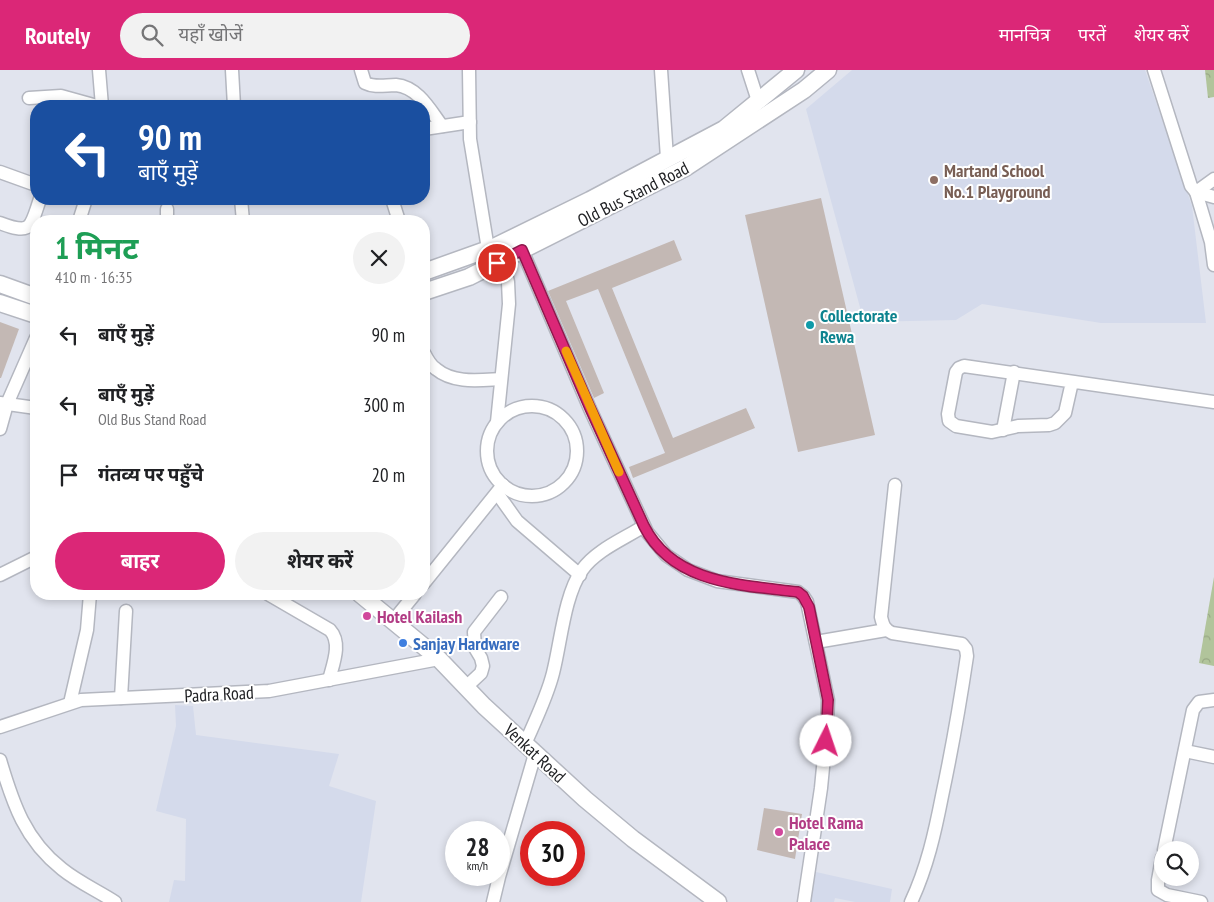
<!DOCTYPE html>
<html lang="hi">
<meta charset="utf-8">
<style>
body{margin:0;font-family:"PT Sans Narrow","Noto Sans Devanagari",sans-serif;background:#f2f2f2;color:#202124;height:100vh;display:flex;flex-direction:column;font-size:19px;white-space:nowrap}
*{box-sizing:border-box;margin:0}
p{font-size:16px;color:#757577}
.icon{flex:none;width:28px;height:28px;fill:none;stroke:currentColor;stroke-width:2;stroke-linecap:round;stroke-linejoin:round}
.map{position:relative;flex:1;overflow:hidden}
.details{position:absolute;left:30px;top:145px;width:400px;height:385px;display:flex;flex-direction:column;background:#fff;border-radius:20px;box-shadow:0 2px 8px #0003}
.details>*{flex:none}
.top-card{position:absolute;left:30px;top:30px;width:400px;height:105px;border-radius:20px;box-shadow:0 2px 8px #0003;background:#1a4fa0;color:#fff;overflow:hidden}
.controls{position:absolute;left:1154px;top:771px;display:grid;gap:10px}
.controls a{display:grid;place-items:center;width:45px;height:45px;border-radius:50%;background:#fff;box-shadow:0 2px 8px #0003;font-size:25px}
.speed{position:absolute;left:445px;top:751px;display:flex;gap:10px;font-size:25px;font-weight:700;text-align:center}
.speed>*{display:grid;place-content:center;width:65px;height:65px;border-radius:50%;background:#fff;box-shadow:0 2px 8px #0003;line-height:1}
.speed small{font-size:12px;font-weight:400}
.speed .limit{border:8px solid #d22;background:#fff;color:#111}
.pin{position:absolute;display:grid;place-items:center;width:42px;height:42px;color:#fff;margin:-21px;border:2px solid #fff;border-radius:50%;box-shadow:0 1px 5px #0007}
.me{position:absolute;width:55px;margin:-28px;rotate:4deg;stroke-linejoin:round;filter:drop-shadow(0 0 4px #0008)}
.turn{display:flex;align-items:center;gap:18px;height:105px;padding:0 25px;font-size:22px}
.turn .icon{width:65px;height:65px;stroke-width:2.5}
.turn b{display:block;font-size:35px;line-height:42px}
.round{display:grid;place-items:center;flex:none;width:52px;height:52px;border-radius:26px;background:#f2f2f2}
.summary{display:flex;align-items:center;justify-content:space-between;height:85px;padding:0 25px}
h1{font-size:30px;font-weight:700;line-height:38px;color:#1e9e55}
.action{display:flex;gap:10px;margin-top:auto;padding:10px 25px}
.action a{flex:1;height:58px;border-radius:30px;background:#db2777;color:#fff;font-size:20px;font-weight:700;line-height:58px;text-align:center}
.action a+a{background:#f2f2f2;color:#202124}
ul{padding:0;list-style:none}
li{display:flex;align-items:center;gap:15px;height:70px;padding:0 25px}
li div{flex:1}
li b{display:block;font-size:19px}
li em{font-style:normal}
header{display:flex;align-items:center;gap:30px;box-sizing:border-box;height:70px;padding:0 25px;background:#db2777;color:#fff}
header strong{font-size:24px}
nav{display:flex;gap:28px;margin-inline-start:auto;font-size:18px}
.search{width:350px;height:45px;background:#f2f2f2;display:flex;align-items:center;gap:12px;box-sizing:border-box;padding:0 18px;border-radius:28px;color:#757577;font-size:19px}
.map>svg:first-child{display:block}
.built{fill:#d4daeb}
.park{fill:url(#park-crowns)}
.building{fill:#c3b8b4}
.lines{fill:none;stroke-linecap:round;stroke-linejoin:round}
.minor-casing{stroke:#b4b7c0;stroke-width:15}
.major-casing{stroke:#b4b7c0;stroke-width:19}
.minor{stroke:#fff;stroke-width:12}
.major{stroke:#fff;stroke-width:16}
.route-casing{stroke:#8e194d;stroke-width:12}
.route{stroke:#db2777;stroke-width:9}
.slow{stroke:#f59e0b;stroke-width:9}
.education-dot{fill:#8d6e63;stroke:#fff;stroke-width:2}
.culture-dot{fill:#0f9aa8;stroke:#fff;stroke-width:2}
.hotel-dot{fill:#d1479c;stroke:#fff;stroke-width:2}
.shop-dot{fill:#3f7fe0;stroke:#fff;stroke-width:2}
.labels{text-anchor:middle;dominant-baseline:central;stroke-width:4;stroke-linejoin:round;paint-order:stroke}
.education-label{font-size:18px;font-weight:bold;fill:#785e54;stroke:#fff;text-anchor:start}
.street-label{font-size:18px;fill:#202124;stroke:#fff}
.culture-label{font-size:18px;font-weight:bold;fill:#0d838f;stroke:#fff;text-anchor:start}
.hotel-label{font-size:18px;font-weight:bold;fill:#b23c85;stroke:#fff;text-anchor:start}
.shop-label{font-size:18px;font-weight:bold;fill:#366cbe;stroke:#fff;text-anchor:start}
</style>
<header>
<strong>Routely</strong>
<div class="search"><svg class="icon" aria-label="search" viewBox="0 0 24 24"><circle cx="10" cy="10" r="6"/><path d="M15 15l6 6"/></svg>यहाँ खोजें</div>
<nav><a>मानचित्र</a><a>परतें</a><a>शेयर करें</a></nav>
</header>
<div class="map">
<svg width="1214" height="832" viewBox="0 0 1214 832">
<defs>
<pattern id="park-crowns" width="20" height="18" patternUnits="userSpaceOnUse" patternTransform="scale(1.25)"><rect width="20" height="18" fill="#b1c49b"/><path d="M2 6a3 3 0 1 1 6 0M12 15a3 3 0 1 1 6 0" fill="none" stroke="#98a885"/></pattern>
</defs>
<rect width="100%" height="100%" fill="#e1e4ee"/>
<g class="built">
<polygon points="852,0 1145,0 1192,136 1206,253 1101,253 982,234 956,250 864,252 806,39"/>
<polygon points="175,635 193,636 196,665 339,684 329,716 376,731 361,832 169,832 174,810 185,811 186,749 156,741 176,656"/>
<polygon points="816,802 892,819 890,832 855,832 835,828 834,832 809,832"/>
</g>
<g class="park">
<polygon points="1205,0 1214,0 1214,27 1208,28"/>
<polygon points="1214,507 1214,596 1199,593"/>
</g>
<g class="building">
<polygon points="821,128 875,365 798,382 745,145"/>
<polygon points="674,170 682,190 612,218 673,368 746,338 755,358 633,408 629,397 665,383 598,219 566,231 604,323 594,328 548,221"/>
<polygon points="0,252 19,259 1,308 0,308"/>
<polygon points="764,738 802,744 795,789 757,780"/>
</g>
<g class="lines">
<defs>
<g id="minor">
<polyline points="99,0 102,36"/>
<polyline points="232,0 234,36"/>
<path d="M361,0L365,13C375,18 385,15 396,15C418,17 430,40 442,56"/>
<polyline points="469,0 470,69 488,179 492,185"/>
<polyline points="661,0 667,88"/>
<polyline points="748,0 758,31"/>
<polyline points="1154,0 1191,116 1196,122 1214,127"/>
<polyline points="29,28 61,26 97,36"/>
<polyline points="424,59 470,52"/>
<polyline points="0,102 36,115"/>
<polyline points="1214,109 1196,122 1211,172 1214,195"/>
<polyline points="241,129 243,151"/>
<polyline points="392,129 399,151"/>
<polyline points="167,139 167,151"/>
<polyline points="79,151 86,129"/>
<path d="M0,153C32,165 30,158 40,129"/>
<polyline points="522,180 590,339 647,462 666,485 688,500 717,511 798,522 803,526 807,532 828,630 827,656 821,718 804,832"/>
<path d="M424,283C427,289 431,296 436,299C454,314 480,310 501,309"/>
<polyline points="1072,312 1065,343 1055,353 1049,355 1018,356 992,362 956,356 949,351 948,344 956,302 959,298 964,296 1214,332"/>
<polyline points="0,333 36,338"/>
<circle cx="532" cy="381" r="45"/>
<polyline points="497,352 509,234 508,212 503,190"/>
<polyline points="0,359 7,334 36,268"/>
<polyline points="1003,360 1014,302"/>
<path d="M895,415L881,547C883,555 884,559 892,563L962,574L966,579L967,586C960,633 952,679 942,726C935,762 927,798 911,832"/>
<polyline points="497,423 517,451 580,505"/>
<polyline points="0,505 36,487"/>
<polyline points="424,513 503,415"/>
<path d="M268,524L330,560C342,573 333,594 329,610"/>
<polyline points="393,551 415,524"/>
<polyline points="816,572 886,560"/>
<polyline points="466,617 481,603 483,596 481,588 475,578 474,562 501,527"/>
<polyline points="121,628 126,541"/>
<polyline points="70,633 87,560 90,524"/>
<polyline points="0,657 81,630 269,621 439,589"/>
<path d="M525,674C535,651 547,627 553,603C561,572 564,526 582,500C596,480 624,469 644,456"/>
<polyline points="1185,681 1214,687"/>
<path d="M0,690C13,734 25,770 62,799C78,812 98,821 115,832"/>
<polyline points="1164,780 1193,640 1199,632 1214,630"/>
<polyline points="1162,788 1158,810 1158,820 1167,825 1201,832"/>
<polyline points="493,832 499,807 535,684"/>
</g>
<g id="major">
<polyline points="424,202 494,177 590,130 724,59 796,0"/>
<polyline points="0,214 36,227"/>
<polyline points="424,222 469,207 685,98 804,20 828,0"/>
<polyline points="0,233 36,245"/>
<polyline points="360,524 439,589 484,636 585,729 633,769 718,832"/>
</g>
</defs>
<use href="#minor" class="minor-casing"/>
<use href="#major" class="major-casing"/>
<use href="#minor" class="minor"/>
<use href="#major" class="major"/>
</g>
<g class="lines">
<defs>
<path id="route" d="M497,193L522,180L590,338L644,456C673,514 742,515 798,522L803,526L809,537L828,630L826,671"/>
</defs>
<use href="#route" class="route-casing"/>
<use href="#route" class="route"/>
<polyline class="slow" points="566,281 619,402"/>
</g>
<circle class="education-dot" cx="934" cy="110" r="5"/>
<circle class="culture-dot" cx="810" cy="255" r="5"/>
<g class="hotel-dot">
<circle cx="367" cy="546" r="5"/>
<circle cx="779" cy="762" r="5"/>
</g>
<circle class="shop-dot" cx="403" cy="573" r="5"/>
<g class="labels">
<g class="education-label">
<text x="944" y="100">Martand School<tspan x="944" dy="21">No.1 Playground</tspan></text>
</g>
<g class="street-label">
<text transform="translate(633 124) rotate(-27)">Old Bus Stand Road</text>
<text transform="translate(219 624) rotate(-3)">Padra Road</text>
<text transform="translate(535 683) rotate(43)">Venkat Road</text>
</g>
<g class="culture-label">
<text x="820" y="245">Collectorate<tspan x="820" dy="21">Rewa</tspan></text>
</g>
<g class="hotel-label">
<text x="377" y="546">Hotel Kailash</text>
<text x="789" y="752">Hotel Rama<tspan x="789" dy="21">Palace</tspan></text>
</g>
<g class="shop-label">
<text x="413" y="573">Sanjay Hardware</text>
</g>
</g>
</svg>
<div class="controls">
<a><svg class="icon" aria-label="search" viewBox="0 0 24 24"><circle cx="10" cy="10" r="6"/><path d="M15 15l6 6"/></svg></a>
</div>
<div class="speed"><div>28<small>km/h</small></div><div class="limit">30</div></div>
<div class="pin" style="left:497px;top:193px;background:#d93025"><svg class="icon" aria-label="arrive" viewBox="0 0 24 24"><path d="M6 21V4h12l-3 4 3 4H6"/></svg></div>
<svg class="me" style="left:826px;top:671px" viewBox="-20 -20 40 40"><circle r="19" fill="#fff"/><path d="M0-13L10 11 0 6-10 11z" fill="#db2777"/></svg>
<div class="top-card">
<div class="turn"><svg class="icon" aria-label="left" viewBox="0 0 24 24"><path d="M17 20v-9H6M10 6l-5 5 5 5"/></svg><div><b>90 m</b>बाएँ मुड़ें</div></div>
</div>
<section class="details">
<div class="summary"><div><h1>1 मिनट</h1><p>410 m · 16:35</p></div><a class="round"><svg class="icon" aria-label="close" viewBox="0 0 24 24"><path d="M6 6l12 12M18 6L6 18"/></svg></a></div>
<ul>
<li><svg class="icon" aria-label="left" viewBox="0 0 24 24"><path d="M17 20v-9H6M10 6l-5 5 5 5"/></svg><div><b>बाएँ मुड़ें</b></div><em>90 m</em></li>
<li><svg class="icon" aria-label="left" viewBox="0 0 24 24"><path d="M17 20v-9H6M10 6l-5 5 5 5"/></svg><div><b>बाएँ मुड़ें</b><p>Old Bus Stand Road</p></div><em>300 m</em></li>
<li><svg class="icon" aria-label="arrive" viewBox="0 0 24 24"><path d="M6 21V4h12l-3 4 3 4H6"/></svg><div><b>गंतव्य पर पहुँचे</b></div><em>20 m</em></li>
</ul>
<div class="action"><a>बाहर</a><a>शेयर करें</a></div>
</section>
</div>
